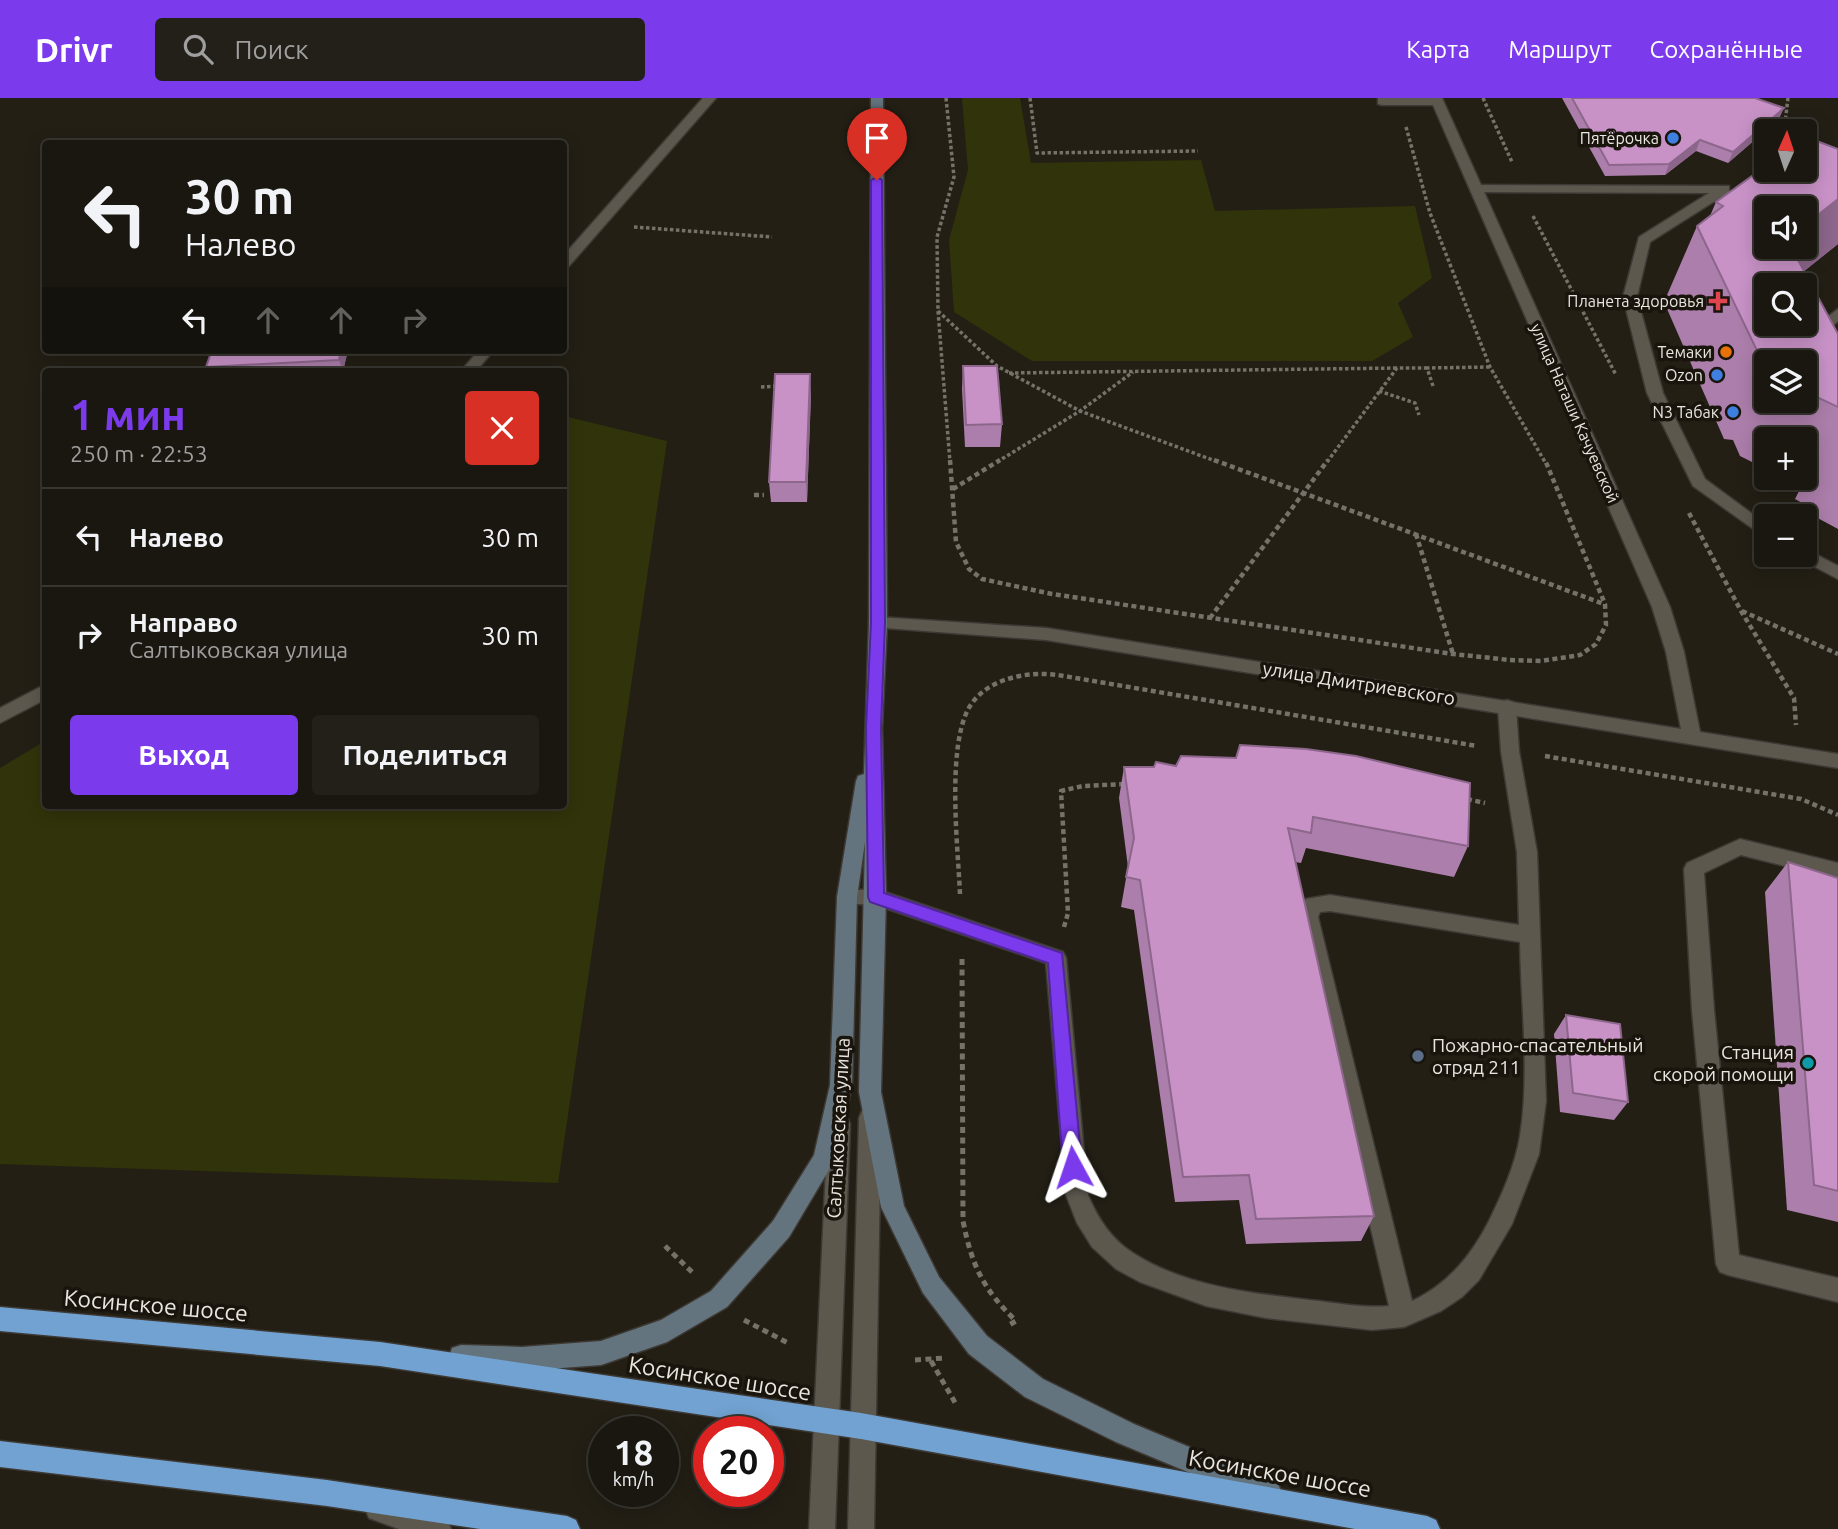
<!DOCTYPE html>
<html lang="ru">
<meta charset="utf-8">
<style>
body{margin:0;font-family:Ubuntu,sans-serif;background:#232019;color:#f1f3f6;height:100vh;display:flex;flex-direction:column;font-size:26px;white-space:nowrap}
*{box-sizing:border-box;margin:0}
p{font-size:23px;color:#9f9f9f}
.icon{flex:none;width:38px;height:38px;fill:none;stroke:currentColor;stroke-width:2;stroke-linecap:round;stroke-linejoin:round}
.map{position:relative;flex:1;overflow:hidden}
.sheet{position:absolute;left:42px;top:270px;width:525px;height:441px;display:flex;flex-direction:column;background:#1a1710;border-radius:7px;box-shadow:0 4px 18px #0003,0 0 0 2px #383630}
.sheet>*{flex:none}
.guide{position:absolute;left:42px;top:42px;width:525px;height:214px;border-radius:7px;box-shadow:0 4px 18px #0003,0 0 0 2px #383630;background:#1a1710;color:#f1f3f6;overflow:hidden}
.needle{width:46px;rotate:3deg}
.controls{position:absolute;left:1754px;top:21px;display:grid;gap:14px}
.controls a{display:grid;place-items:center;width:63px;height:63px;border-radius:7px;background:#1a1710;box-shadow:0 4px 18px #0003,0 0 0 2px #383630;font-size:35px}
.speed{position:absolute;left:588px;top:1318px;display:flex;gap:14px;font-size:35px;font-weight:700;text-align:center}
.speed>*{display:grid;place-content:center;width:91px;height:91px;border-radius:50%;background:#1a1710;box-shadow:0 4px 18px #0003,0 0 0 2px #383630;line-height:1}
.speed small{font-size:18px;font-weight:400}
.speed .limit{border:10px solid #d22;background:#fff;color:#111}
.pin{position:absolute;display:grid;place-items:center;width:60px;height:60px;color:#fff;margin:-72px -30px;border-radius:50% 50% 50% 0;rotate:-45deg;box-shadow:0 0 7px #0007}
.pin .icon{rotate:45deg}
.me{position:absolute;width:77px;margin:-38px;rotate:355deg;stroke-linejoin:round;filter:drop-shadow(0 0 5px #0008)}
.turn{display:flex;align-items:center;gap:24px;height:147px;padding:0 28px;font-size:32px}
.turn .icon{width:91px;height:91px;stroke-width:2.5}
.turn b{display:block;font-size:49px;line-height:60px}
.lanes{display:flex;align-items:center;height:66px;padding:0 28px;background:#0003;justify-content:center;gap:35px;direction:ltr}
.lanes .off{opacity:.35}
.round{display:grid;place-items:center;flex:none;width:74px;height:74px;border-radius:7px;background:#232019}
.headline{display:flex;align-items:center;justify-content:space-between;height:119px;padding:0 28px}
h1{font-size:42px;font-weight:700;line-height:52px;color:#7c3aed}
.cta{display:flex;gap:14px;margin-top:auto;padding:14px 28px}
.cta a{flex:1;height:80px;border-radius:7px;background:#7c3aed;color:#fff;font-size:28px;font-weight:700;line-height:80px;text-align:center}
.cta a+a{background:#232019;color:#f1f3f6}
ul{padding:0;list-style:none}
li{display:flex;align-items:center;gap:21px;height:98px;padding:0 28px;border-top:2px solid #383630}
li div{flex:1}
li b{display:block;font-size:26px}
li em{font-style:normal}
header{display:flex;align-items:center;gap:42px;box-sizing:border-box;height:98px;padding:0 35px;background:#7c3aed;color:#fff}
header strong{font-size:33px}
nav{display:flex;gap:38px;margin-inline-start:auto;font-size:24px}
.search{width:490px;height:63px;background:#232019;display:flex;align-items:center;gap:18px;box-sizing:border-box;padding:0 24px;border-radius:7px;color:#9f9f9f;font-size:26px}
.map>svg:first-child{display:block}
.green{fill:#31330a}
.lines{fill:none;stroke-linecap:round;stroke-linejoin:round}
.service-casing{stroke:#3d3934;stroke-width:3}
.minor-casing{stroke:#3d3934;stroke-width:3}
.tertiary-casing{stroke:#3d3934;stroke-width:3}
.secondary-casing{stroke:#3d3934;stroke-width:3}
.trunk-casing{stroke:#3d3934;stroke-width:3}
.path-far2{stroke:#757269;stroke-width:3.5;stroke-dasharray:3.5 2.5;stroke-linecap:butt}
.path-far1{stroke:#757269;stroke-width:4.5;stroke-dasharray:5 3.5;stroke-linecap:butt}
.path{stroke:#757269;stroke-width:5;stroke-dasharray:6 4.5;stroke-linecap:butt}
.service{fill:#5d584e;fill-rule:evenodd}
.minor{fill:#5d584e;fill-rule:evenodd}
.tertiary{fill:#5d584e;fill-rule:evenodd}
.secondary{fill:#64747f;fill-rule:evenodd}
.trunk{fill:#71a2d1;fill-rule:evenodd}
.wall{fill:#ac7eab;fill-rule:evenodd}
.shaded-wall{fill:#8c668b}
.building{fill:#c892c7;stroke:#8c668b;stroke-width:2;fill-rule:evenodd}
.route{fill:#7c3aed;stroke:#51269a;stroke-width:2}
.shop-dot{fill:#3f7fe0;stroke:#19150c;stroke-width:2.5}
.health-dot{fill:#e0444e;stroke:#19150c;stroke-width:2.5}
.food-dot{fill:#e8710a;stroke:#19150c;stroke-width:2.5}
.service-dot{fill:#5c6f8a;stroke:#19150c;stroke-width:2.5}
.culture-dot{fill:#0f9aa8;stroke:#19150c;stroke-width:2.5}
.labels{text-anchor:middle;dominant-baseline:central;stroke-width:7;stroke-linejoin:round;paint-order:stroke}
.far-poi-label{font-size:16px;fill:#e9e6e0;stroke:#19150c;text-anchor:end}
.far-street-label{font-size:16px;fill:#e9e6e0;stroke:#19150c}
.street-label{font-size:19px;fill:#e9e6e0;stroke:#19150c}
.poi-label{font-size:19px;fill:#e9e6e0;stroke:#19150c;text-anchor:start}
.near-street-label{font-size:23px;fill:#e9e6e0;stroke:#19150c}
</style>
<header>
<strong>Drivr</strong>
<div class="search"><svg class="icon" aria-label="search" viewBox="0 0 24 24"><circle cx="10" cy="10" r="6"/><path d="M15 15l6 6"/></svg>Поиск</div>
<nav><a>Карта</a><a>Маршрут</a><a>Сохранённые</a></nav>
</header>
<div class="map">
<svg width="1838" height="1431" viewBox="0 0 1838 1431">
<rect width="100%" height="100%" fill="#231f15"/>
<g class="green">
<polygon points="962,0 1020,0 1031,65 1201,62 1215,113 1415,108 1432,180 1398,205 1413,239 1372,263 1032,263 954,214 949,142 968,72"/>
<polygon points="564,318 667,343 558,1085 0,1066 0,670 45,643 46,707 564,707"/>
</g>
<g class="lines">
<defs>
<g id="service">
<polygon points="1378,0 1440,0 1443,3 1437,7 1382,7 1378,6"/>
<polygon points="1477,87 1729,88 1729,94 1650,144 1637,199 1663,295 1705,381 1766,426 1766,440 1693,388 1647,295 1623,199 1639,139 1709,95 1472,94 1472,88"/>
<polygon points="1838,211 1838,223 1830,230 1828,237 1838,255 1838,274 1831,269 1814,237 1818,226"/>
<polygon points="1804,450 1838,468 1838,481 1798,460 1796,457 1804,457"/>
<path d="M1507,602L1513,604L1516,609L1519,653L1537,754L1546,1003L1539,1056L1512,1126L1479,1182L1462,1199L1441,1213L1404,1229L1372,1232L1266,1220L1206,1208L1140,1184L1116,1171L1092,1149L1077,1125L1066,1097L1046,865L876,807L840,805L837,799L840,793L876,791L1063,854L1066,860L1088,1097C1098,1121 1111,1141 1133,1155C1187,1190 1258,1196 1319,1203C1342,1206 1365,1210 1389,1208L1298,819L1306,801L1330,797L1519,827L1517,754L1501,653L1498,609L1501,604ZM1330,813L1520,844C1521,906 1530,977 1520,1038C1515,1068 1502,1096 1489,1123C1471,1158 1448,1186 1412,1203L1318,819L1320,814Z"/>
<polygon points="1740,741 1838,765 1838,781 1741,757 1704,775 1714,912 1739,1157 1838,1180 1838,1204 1728,1177 1720,1174 1716,1166 1692,912 1684,771 1687,765"/>
</g>
<g id="minor">
<polygon points="703,0 716,0 569,168 564,169 564,157"/>
<polygon points="479,252 494,252 476,273 461,273"/>
<polygon points="46,586 46,601 0,625 0,610"/>
</g>
<g id="tertiary">
<polygon points="1430,0 1442,0 1670,509 1684,554 1700,634 1838,656 1838,670 1046,542 872,529 869,525 878,519 1046,530 1681,631 1666,554 1652,509"/>
<polygon points="870,1010 878,1013 881,1020 874,1431 848,1431 859,1020 862,1013"/>
<polygon points="839,1016 847,1019 850,1026 835,1431 809,1431 828,1026 831,1019"/>
<polygon points="378,1398 447,1422 451,1431 399,1431 369,1420 365,1411 369,1402"/>
</g>
<polygon id="secondary" points="871,0 883,0 887,525 882,630 886,799 881,994 904,1108 939,1179 987,1238 1043,1281 1134,1326 1278,1386 1282,1395 1278,1404 1269,1408 1116,1344 1025,1299 969,1256 923,1195 881,1109 859,994 865,744 857,799 852,987 836,1060 789,1139 727,1209 667,1244 601,1267 522,1273 461,1271 452,1268 449,1259 452,1250 461,1247 522,1249 601,1243 661,1222 711,1193 773,1123 814,1057 830,987 837,799 856,683 858,678 864,676 869,525"/>
<g id="trunk">
<polygon points="0,1209 380,1244 861,1315 1427,1418 1436,1422 1440,1431 1355,1431 861,1341 380,1268 0,1233"/>
<polygon points="0,1343 327,1382 567,1418 576,1422 580,1431 480,1431 327,1408 0,1369"/>
</g>
</defs>
<use href="#service" class="service-casing"/>
<use href="#minor" class="minor-casing"/>
<use href="#tertiary" class="tertiary-casing"/>
<use href="#secondary" class="secondary-casing"/>
<use href="#trunk" class="trunk-casing"/>
<g class="path-far2">
<polyline points="946,0 954,79 937,139 938,213 950,364"/>
<polyline points="1030,0 1037,55 1198,53"/>
<polyline points="1483,0 1512,64"/>
<polyline points="1406,29 1430,115 1490,269 1545,364"/>
<polyline points="1784,33 1788,0"/>
<polyline points="1533,118 1616,277"/>
<polyline points="634,129 772,139"/>
<polyline points="938,213 997,268 1080,313 1218,364"/>
<polyline points="1009,275 1397,270"/>
<polyline points="1433,288 1427,270 1490,269"/>
<polyline points="761,289 780,288"/>
<polyline points="1379,293 1415,305 1419,317"/>
<polyline points="997,364 1080,313 1133,274"/>
<polyline points="1327,364 1397,270 1427,270"/>
</g>
<g class="path-far1">
<polyline points="950,362 956,444 969,471 982,481 1052,496 1453,556 1510,562 1541,563 1580,557 1596,546 1606,527 1605,506 1545,362"/>
<polyline points="1214,362 1604,506"/>
<polyline points="953,391 1000,362"/>
<polyline points="754,397 764,397"/>
<polyline points="1689,415 1741,513 1794,600 1796,627"/>
<polyline points="1416,436 1453,556"/>
<polyline points="1742,513 1838,556"/>
<polyline points="1210,520 1328,362"/>
<polyline points="1545,658 1801,701 1838,717"/>
<polyline points="1467,701 1485,705"/>
<path d="M960,796C958,749 946,647 970,608C988,580 1027,573 1058,577L1477,648"/>
<polyline points="1064,829 1068,815 1061,693 1083,688 1126,686"/>
</g>
<g class="path">
<path d="M962,861L963,1123C972,1168 983,1191 1016,1223L1009,1227"/>
<polyline points="665,1148 694,1176"/>
<polyline points="744,1222 790,1246"/>
<polyline points="915,1262 945,1260"/>
<polyline points="931,1263 957,1308"/>
</g>
<use href="#service" class="service"/>
<use href="#minor" class="minor"/>
<use href="#tertiary" class="tertiary"/>
<use href="#secondary" class="secondary"/>
<use href="#trunk" class="trunk"/>
</g>
<g class="wall">
<polygon points="1562,0 1755,0 1779,21 1728,65 1696,53 1665,77 1605,78"/>
<path d="M1838,51V146L1804,173L1838,236V431L1812,417L1815,412L1795,401L1801,389L1783,380H1804V341H1766V371L1740,358L1733,342L1724,341L1664,204L1697,128L1710,118L1716,104ZM1766,264H1804V303H1766Z"/>
<polygon points="348,252 343,273 208,273 206,269"/>
<polygon points="963,268 1002,326 1000,349 965,349 962,291"/>
<polygon points="811,296 807,404 771,404 769,384"/>
<polygon points="1124,669 1468,748 1454,779 1306,750 1301,765 1295,764 1374,1118 1361,1143 1246,1146 1239,1102 1175,1104 1134,812 1121,809 1128,769 1119,700"/>
<polygon points="1788,764 1838,780 1838,1124 1787,1112 1765,794"/>
<polygon points="1566,917 1628,1004 1614,1022 1560,1014 1554,936"/>
</g>
<g class="shaded-wall">
<polygon points="1784,10 1779,21 1728,65 1733,54"/>
<polygon points="1700,42 1696,53 1665,77 1669,66"/>
<polygon points="1838,101 1838,146 1787,187 1783,149 1804,149 1804,128"/>
<polygon points="341,252 348,252 343,273 339,262"/>
<polygon points="810,276 811,296 807,404 806,384"/>
</g>
<g class="building">
<polygon points="1572,0 1755,0 1784,10 1733,54 1700,42 1669,66 1609,67"/>
<path d="M1814,42L1838,51V101L1804,128V110H1766V149H1791L1838,236V309L1804,293V264L1763,265L1697,128L1723,108L1716,104L1766,68V72H1804V49ZM1766,187H1804V226H1766Z"/>
<polygon points="212,252 341,252 339,262 206,269"/>
<polygon points="963,268 997,268 1002,326 966,327"/>
<polygon points="775,276 810,276 806,384 769,384"/>
<polygon points="1240,647 1306,651 1356,658 1470,685 1468,748 1313,719 1311,735 1288,730 1374,1118 1256,1121 1249,1077 1183,1079 1140,782 1126,779 1134,740 1124,669 1154,669 1156,664 1176,668 1181,658 1236,660"/>
<polygon points="1788,764 1838,780 1838,1093 1814,1087"/>
<polygon points="1566,917 1620,926 1628,1004 1573,995"/>
</g>
<polygon class="route" points="877,79 882,82 885,525 881,630 884,795 1062,855 1082,1069 1079,1075 1073,1077 1066,1075 1063,1069 1048,865 870,804 868,799 866,630 871,525 871,82"/>
<g class="shop-dot">
<circle cx="1673" cy="40" r="7"/>
<circle cx="1717" cy="277" r="7"/>
<circle cx="1733" cy="314" r="7"/>
</g>
<path class="health-dot" d="M1714.5 192.5h7v7h7v7h-7v7h-7v-7h-7v-7h7z"/>
<circle class="food-dot" cx="1726" cy="254" r="7"/>
<circle class="service-dot" cx="1418" cy="958" r="7"/>
<circle class="culture-dot" cx="1808" cy="965" r="7"/>
<g class="labels">
<g class="far-poi-label">
<text x="1659" y="40">Пятёрочка</text>
<text x="1704" y="203">Планета здоровья</text>
<text x="1712" y="254">Темаки</text>
<text x="1703" y="277">Ozon</text>
<text x="1719" y="314">N3 Табак</text>
</g>
<g class="far-street-label">
<text transform="translate(1575 315) rotate(66)">улица Наташи Качуевской</text>
</g>
<g class="street-label">
<text transform="translate(1359 585) rotate(9)">улица Дмитриевского</text>
<text transform="translate(838 1030) rotate(-87)">Салтыковская улица</text>
</g>
<g class="poi-label">
<text x="1432" y="947">Пожарно-спасательный<tspan x="1432" dy="22">отряд 211</tspan></text>
<text x="1794" y="954" text-anchor="end">Станция<tspan x="1794" dy="22">скорой помощи</tspan></text>
</g>
<g class="near-street-label">
<text transform="translate(156 1207) rotate(5)">Косинское шоссе</text>
<text transform="translate(720 1280) rotate(9)">Косинское шоссе</text>
<text transform="translate(1280 1375) rotate(10)">Косинское шоссе</text>
</g>
</g>
</svg>
<div class="controls">
<a><svg class="needle" viewBox="-14 -14 28 28"><path d="M0-13l5 13h-10z" fill="#e53935"/><path d="M0 13l5-13h-10z" fill="#9f9f9f"/></svg></a>
<a><svg class="icon" aria-label="sound" viewBox="0 0 24 24"><path d="M4 9h4l5-4v14l-5-4H4zM17 9q2 3 0 6"/></svg></a>
<a><svg class="icon" aria-label="search" viewBox="0 0 24 24"><circle cx="10" cy="10" r="6"/><path d="M15 15l6 6"/></svg></a>
<a><svg class="icon" aria-label="layers" viewBox="0 0 24 24"><path d="M12 4l9 5-9 5-9-5zM3 14l9 5 9-5"/></svg></a>
<a>+</a>
<a>−</a>
</div>
<div class="speed"><div>18<small>km/h</small></div><div class="limit">20</div></div>
<div class="pin" style="left:877px;top:82px;background:#d93025"><svg class="icon" aria-label="arrive" viewBox="0 0 24 24"><path d="M6 21V4h12l-3 4 3 4H6"/></svg></div>
<svg class="me" style="left:1073px;top:1069px" viewBox="-20 -20 40 40"><path d="M0-17L14 15 0 8-14 15z" fill="#7c3aed" stroke="#fff" stroke-width="4"/></svg>
<div class="guide">
<div class="turn"><svg class="icon" aria-label="left" viewBox="0 0 24 24"><path d="M17 20v-9H6M10 6l-5 5 5 5"/></svg><div><b>30 m</b>Налево</div></div>
<div class="lanes"><svg class="icon" aria-label="left" viewBox="0 0 24 24"><path d="M17 20v-9H6M10 6l-5 5 5 5"/></svg><svg class="icon off" aria-label="ahead" viewBox="0 0 24 24"><path d="M12 20V5M6 11l6-6 6 6"/></svg><svg class="icon off" aria-label="ahead" viewBox="0 0 24 24"><path d="M12 20V5M6 11l6-6 6 6"/></svg><svg class="icon off" aria-label="right" viewBox="0 0 24 24"><path d="M7 20v-9h11M14 6l5 5-5 5"/></svg></div>
</div>
<section class="sheet">
<div class="headline"><div><h1>1 мин</h1><p>250 m · 22:53</p></div><a class="round" style="background:#d93025;color:#fff"><svg class="icon" aria-label="close" viewBox="0 0 24 24"><path d="M6 6l12 12M18 6L6 18"/></svg></a></div>
<ul>
<li><svg class="icon" aria-label="left" viewBox="0 0 24 24"><path d="M17 20v-9H6M10 6l-5 5 5 5"/></svg><div><b>Налево</b></div><em>30 m</em></li>
<li><svg class="icon" aria-label="right" viewBox="0 0 24 24"><path d="M7 20v-9h11M14 6l5 5-5 5"/></svg><div><b>Направо</b><p>Салтыковская улица</p></div><em>30 m</em></li>
</ul>
<div class="cta"><a>Выход</a><a>Поделиться</a></div>
</section>
</div>
